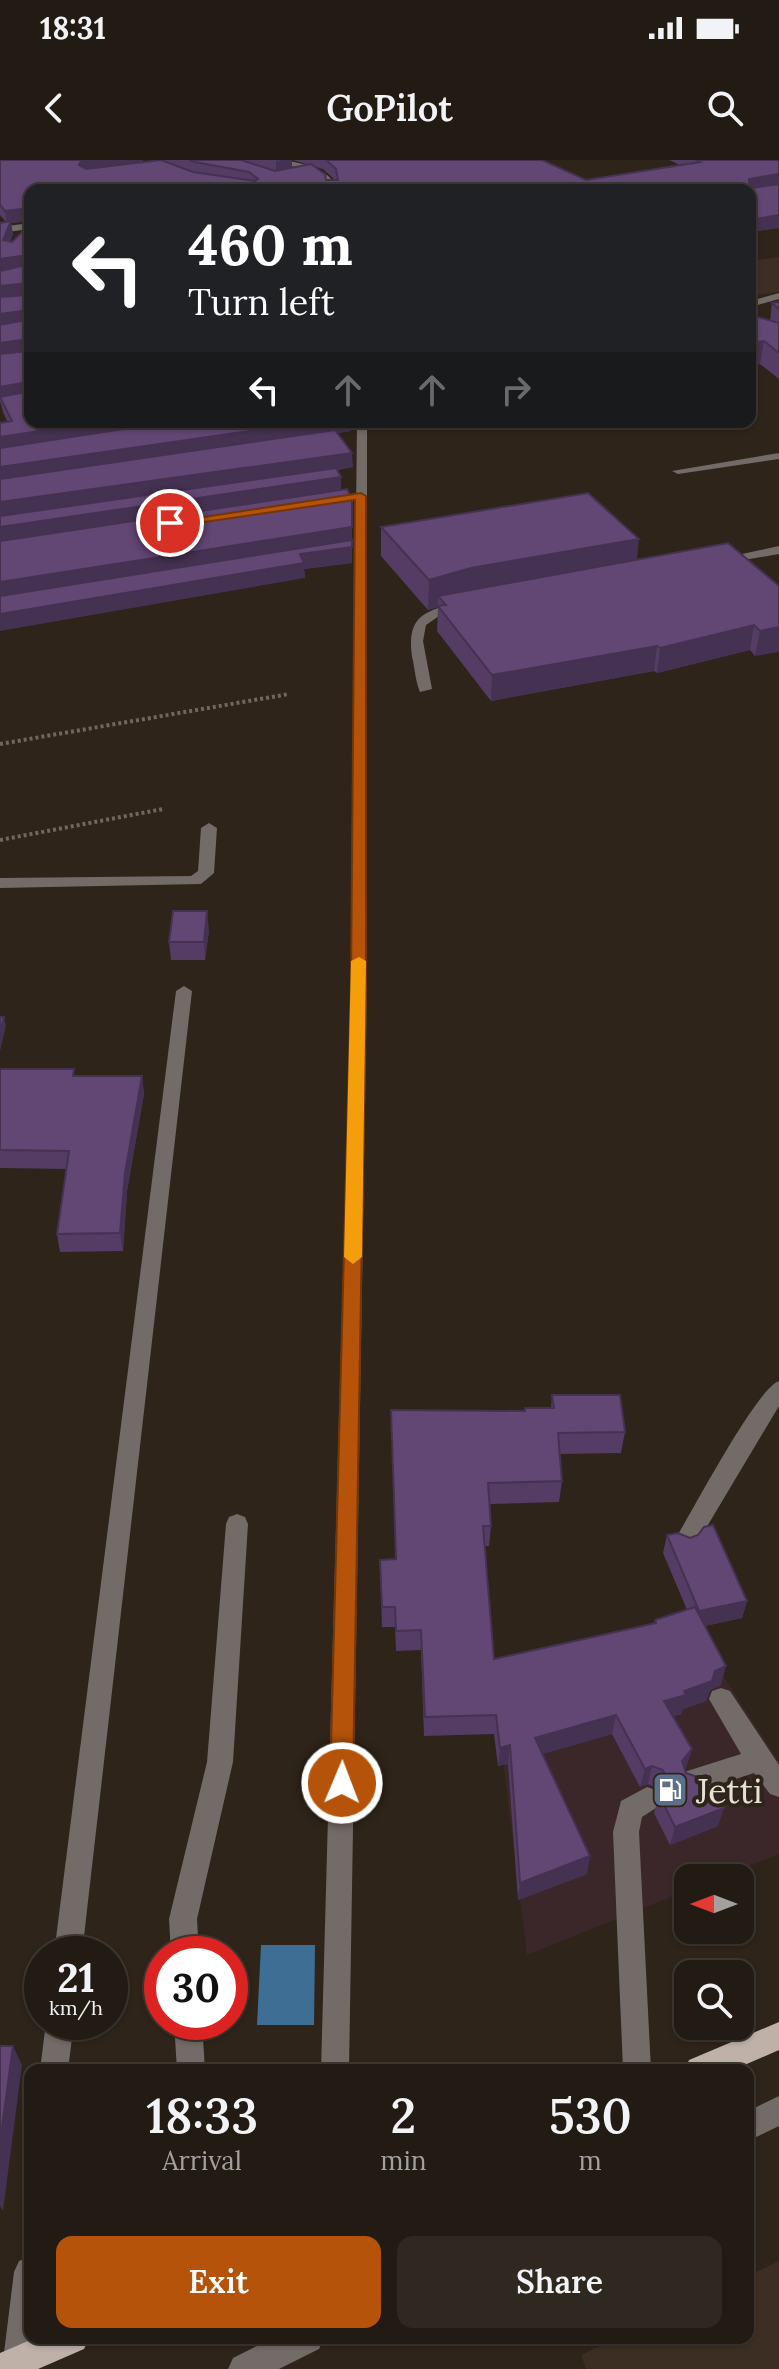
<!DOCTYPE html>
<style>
body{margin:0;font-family:Lora,serif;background:#2e2821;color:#f1f3f6;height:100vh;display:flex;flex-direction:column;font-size:30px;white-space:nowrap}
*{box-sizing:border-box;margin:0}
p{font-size:26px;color:#a2a1a0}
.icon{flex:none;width:44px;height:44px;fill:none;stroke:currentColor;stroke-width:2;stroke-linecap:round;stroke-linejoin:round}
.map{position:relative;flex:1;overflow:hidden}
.panel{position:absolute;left:24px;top:1904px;width:730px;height:280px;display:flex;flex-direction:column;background:#221b13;border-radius:16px;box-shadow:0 2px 6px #0004,0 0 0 2px #3f3933}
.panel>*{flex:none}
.top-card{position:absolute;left:24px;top:24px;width:732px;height:244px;border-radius:16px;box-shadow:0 2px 6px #0004,0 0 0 2px #3f3933;background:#202124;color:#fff;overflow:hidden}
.needle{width:52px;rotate:270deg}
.fabs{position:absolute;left:674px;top:1704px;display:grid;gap:16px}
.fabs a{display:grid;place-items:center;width:80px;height:80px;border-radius:16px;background:#221b13;box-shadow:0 2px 6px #0004,0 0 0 2px #3f3933;font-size:40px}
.speed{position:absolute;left:24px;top:1776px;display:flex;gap:16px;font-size:40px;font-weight:700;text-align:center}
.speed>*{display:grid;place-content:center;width:104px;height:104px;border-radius:50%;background:#221b13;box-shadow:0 2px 6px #0004,0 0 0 2px #3f3933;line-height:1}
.speed small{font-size:20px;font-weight:400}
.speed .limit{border:12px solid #d22;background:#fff;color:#111}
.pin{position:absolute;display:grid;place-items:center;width:68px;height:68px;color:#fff;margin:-34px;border:4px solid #fff;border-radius:50%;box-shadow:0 2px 8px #0007}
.me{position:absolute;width:88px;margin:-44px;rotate:1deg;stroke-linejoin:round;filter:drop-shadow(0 0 6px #0008)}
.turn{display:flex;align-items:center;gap:28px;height:168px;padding:0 32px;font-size:36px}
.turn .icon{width:104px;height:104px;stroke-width:2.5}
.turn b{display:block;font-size:56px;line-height:68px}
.lanes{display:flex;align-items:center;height:76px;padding:0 32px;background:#0003;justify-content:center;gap:40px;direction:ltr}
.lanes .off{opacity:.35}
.eta{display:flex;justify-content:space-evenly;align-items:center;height:136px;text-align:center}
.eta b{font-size:48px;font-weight:600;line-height:56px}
.action{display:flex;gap:16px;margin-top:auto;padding:16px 32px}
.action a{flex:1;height:92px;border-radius:16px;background:#b45309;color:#fff;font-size:32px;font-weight:600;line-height:92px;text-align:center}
.action a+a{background:#2e2821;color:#f1f3f6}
.status{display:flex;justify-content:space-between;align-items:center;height:56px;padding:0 40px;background:#221b13;direction:ltr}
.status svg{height:22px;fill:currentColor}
header{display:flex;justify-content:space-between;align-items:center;height:104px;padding:0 32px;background:#221b13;font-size:36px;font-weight:600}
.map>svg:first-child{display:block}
.commercial{fill:#3b2729}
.industrial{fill:#3c2e22}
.water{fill:#3f6e95}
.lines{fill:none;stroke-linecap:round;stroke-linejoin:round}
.path{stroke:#70685e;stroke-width:4;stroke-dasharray:3 3;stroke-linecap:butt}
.minor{fill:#726b67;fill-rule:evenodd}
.major{fill:#bfb1a8;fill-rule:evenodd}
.wall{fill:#543c64;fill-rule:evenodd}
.shaded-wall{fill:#453151}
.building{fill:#624674;stroke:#453151;stroke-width:2}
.route{fill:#b45309;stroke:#753606;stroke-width:2}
.slow{fill:#f59e0b}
.labels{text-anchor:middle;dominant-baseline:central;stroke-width:8;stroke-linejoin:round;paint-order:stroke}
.near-poi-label{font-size:34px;fill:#e6e0d8;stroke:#2e2419;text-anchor:start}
</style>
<div class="status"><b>18:31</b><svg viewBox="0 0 49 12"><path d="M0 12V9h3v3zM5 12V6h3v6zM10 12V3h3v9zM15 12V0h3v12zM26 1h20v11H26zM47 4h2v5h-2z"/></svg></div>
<header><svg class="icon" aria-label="back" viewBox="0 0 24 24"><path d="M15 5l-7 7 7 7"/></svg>GoPilot<svg class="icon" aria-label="search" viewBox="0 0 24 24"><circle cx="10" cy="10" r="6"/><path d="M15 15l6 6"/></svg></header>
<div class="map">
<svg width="779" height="2209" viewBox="0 0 779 2209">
<rect width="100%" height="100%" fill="#2e2419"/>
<polygon class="commercial" points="689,1463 779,1602 779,1694 718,1718 688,1718 688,1730 527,1795 492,1512"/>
<g class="industrial">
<polygon points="779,97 779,132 750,136 750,101"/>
<polygon points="779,2101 779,2209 586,2209 581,2195 616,2178 748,2178 748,2116"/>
</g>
<polygon class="water" points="261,1785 315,1785 314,1865 257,1865"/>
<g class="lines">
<g class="path">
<polyline points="0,584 289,534"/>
<polyline points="0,680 163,649"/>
</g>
<g class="minor">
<path d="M276,0C294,0 335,9 336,30H328V25L318,16Z"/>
<polygon points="30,63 30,69 0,73 0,67"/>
<polygon points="779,133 779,139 750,147 750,141"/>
<polygon points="357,262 367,262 367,824 349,1910 321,1910 351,824"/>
<polygon points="779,293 779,299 678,314 672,311"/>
<polygon points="779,386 779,394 716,405 710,401"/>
<path d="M464,441L468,442V448L439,456L426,465L423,481L432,529L420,532C416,522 415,512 413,501C405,455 424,451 464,441Z"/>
<polygon points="209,663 217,668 214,713 201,724 0,728 0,718 191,716 198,711 201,668"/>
<polygon points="184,826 192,831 82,1794 54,1794 176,831"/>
<path d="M779,1221V1246L693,1390L685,1393L677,1390L673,1383L677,1376C693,1350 757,1228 779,1221Z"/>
<polygon points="237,1354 245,1357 248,1364 233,1602 197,1759 199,1794 171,1794 169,1759 207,1602 226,1364 229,1357"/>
<polygon points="721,1528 730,1531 779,1605 779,1637 770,1634 754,1613 693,1633 684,1630 680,1621 684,1612 741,1594 709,1539 712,1531"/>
<polygon points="647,1627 656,1630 660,1639 656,1648 642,1657 639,1672 651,1910 623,1910 613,1672 621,1641"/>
<polygon points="46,1862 74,1862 68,1910 40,1910"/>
<polygon points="174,1862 202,1862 205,1910 177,1910"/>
<polygon points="779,1936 779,1966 748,1981 748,1951"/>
<polygon points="30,2096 30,2178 38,2178 32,2209 6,2209 3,2201 14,2112 19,2101"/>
<polygon points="273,2178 324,2178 319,2189 279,2209 228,2209 233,2198"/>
</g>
<g class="major">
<polygon points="779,1862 779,1890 733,1910 685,1910 689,1900"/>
<polygon points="35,2178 89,2178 84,2189 38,2209 0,2209 0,2193"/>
</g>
</g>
<g class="wall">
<path d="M0,0H143V2L158,0H292V8L309,5L293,0H542L586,20L680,5L669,0H779V68L750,72V30L30,61V262H350L351,271L337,273L353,307L337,310L341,317V330L352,339V403L304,409L305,418L7,261L3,252L0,241L6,62L0,55ZM313,6L323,9L335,20H326ZM30,61V64L12,82H10L13,74L11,63Z"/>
<polygon points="779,142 779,219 760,204 750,206 770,161 772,143"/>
<polygon points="381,367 637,400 779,426 755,496 750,490 657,513 654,511 491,541 437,471 438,447 428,450 381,396"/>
<polygon points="209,770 205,800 171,800 169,782"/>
<polygon points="0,909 75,916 142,916 144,934 127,1031 123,1091 60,1092 57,1074 67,1009 0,1008"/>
<polygon points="552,1235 625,1272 621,1293 559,1294 562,1321 559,1342 490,1344 491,1366 489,1386 485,1386 494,1499 654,1463 655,1460 687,1450 663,1393 667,1375 747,1441 742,1458 705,1466 721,1525 710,1530 706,1541 683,1549 681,1554 673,1556 692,1589 685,1610 718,1666 670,1685 654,1653 660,1632 659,1629 648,1624 640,1627 612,1574 542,1594 587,1714 518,1740 508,1604 498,1606 494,1574 424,1576 421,1490 396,1491 395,1467 382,1467 380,1400 396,1399 391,1250 524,1251 551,1248"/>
</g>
<g class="shaded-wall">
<polygon points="90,0 143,0 143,4 83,13 79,5 81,1"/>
<polygon points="281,0 292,0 292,9 276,13 276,1"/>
<polygon points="779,14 779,26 748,30 749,19"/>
<polygon points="30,48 30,61 11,63 13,74 5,93 3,80 7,63 5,51"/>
<polygon points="779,55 779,68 750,72 750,60"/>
<polygon points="28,95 30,108 0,113 0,99"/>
<polygon points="28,123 30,136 0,140 0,126"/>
<polygon points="28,150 30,163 0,168 0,154"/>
<polygon points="28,179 30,193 0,197 0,183"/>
<polygon points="764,181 760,204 750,206 750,183"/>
<polygon points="28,222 30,236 0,237 0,241 0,227"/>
<polygon points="98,262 197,262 0,292 0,277"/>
<polygon points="311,262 350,262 351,271 0,322 0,307"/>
<polygon points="352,293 353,307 0,358 0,342"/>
<polygon points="341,317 341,332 0,383 0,367"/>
<polygon points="352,339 352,382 0,438 0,422"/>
<polygon points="639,379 636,408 438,436 438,447 428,450 429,420 471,408"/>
<polygon points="352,387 352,403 304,409 305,418 0,471 0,454 300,394"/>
<polygon points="754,465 750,490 657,513 660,488"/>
<polygon points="779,467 779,492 755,496 760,471"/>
<polygon points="657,486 654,511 491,541 492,515"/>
<polygon points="207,751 209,770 205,800 204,782"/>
<polygon points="4,857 6,866 0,891 0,873"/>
<polygon points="142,916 144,934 127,1031 123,1091 120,1073 125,1013"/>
<polygon points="747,1441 742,1458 695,1468 699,1451"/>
<polygon points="726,1506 721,1525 710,1530 706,1541 683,1549 681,1554 660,1560 664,1541 684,1531 715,1511"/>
<polygon points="616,1555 612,1574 532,1597 535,1578"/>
<polygon points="510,1585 508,1604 498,1606 500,1588"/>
<polygon points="692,1589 686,1608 677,1620 682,1601"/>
<polygon points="652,1606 648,1624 640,1627 645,1609"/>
<polygon points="724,1648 718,1666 670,1685 675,1667"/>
<polygon points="590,1696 587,1714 518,1740 520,1723"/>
<polygon points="13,1886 22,1905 3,2051 0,2046 0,1982"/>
</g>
<g class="building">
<polygon points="0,0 90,0 81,1 79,5 86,9 161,0 193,12 255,21 258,19 249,12 195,2 189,0 241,0 275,11 311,4 325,14 326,20 338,20 336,9 326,0 542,0 586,20 700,2 695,0 779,0 779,14 749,19 749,25 752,28 779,24 779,55 750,60 750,30 30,30 30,48 5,51 0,45"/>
<polygon points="11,61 3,80 12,82 30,64 30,61 30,101 28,95 0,99 0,63"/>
<polygon points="30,104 30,129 28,123 0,126 0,111"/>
<polygon points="30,133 30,156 28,150 0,154 0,137 28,135"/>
<polygon points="779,142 779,149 772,143"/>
<polygon points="750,155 779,163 779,193 764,181 750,183"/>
<polygon points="30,159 30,185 28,179 0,183 0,165"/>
<polygon points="30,189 30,228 28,222 0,227 0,194 28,191"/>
<polygon points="30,231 30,262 98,262 0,277 0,263 12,261 0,237"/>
<polygon points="169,262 311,262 0,307 0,288"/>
<polygon points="335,270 352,293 0,342 0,319"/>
<polygon points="336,308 341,317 0,367 0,356"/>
<polygon points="347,329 352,339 352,367 0,422 0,381"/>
<polygon points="588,333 639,379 471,408 429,420 381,367"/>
<polygon points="352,380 352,387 300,394 304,403 0,454 0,436"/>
<polygon points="728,383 779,426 779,467 760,471 754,465 660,488 657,486 492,515 438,446 446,445 438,436"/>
<polygon points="173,751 207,751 204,782 169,782"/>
<polygon points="0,857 4,857 0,873"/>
<polygon points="0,909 74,909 73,916 142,916 125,1013 120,1073 57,1074 69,991 0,990"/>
<polygon points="552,1235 620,1235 625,1272 558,1273 562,1321 488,1323 491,1366 483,1366 494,1499 656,1463 655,1460 695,1447 726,1506 715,1511 712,1521 684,1531 686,1535 664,1541 692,1589 682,1601 686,1613 697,1617 706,1615 724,1648 675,1667 659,1635 668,1622 663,1610 652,1606 645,1609 616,1555 535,1578 590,1696 520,1723 510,1585 500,1588 496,1555 425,1557 421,1470 396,1471 395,1447 382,1447 380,1400 396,1399 391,1250 525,1251 525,1248 554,1248"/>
<polygon points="713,1365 747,1441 699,1451 667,1375 678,1373 690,1378 698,1375 704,1367"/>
<polygon points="0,1886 13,1886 0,1982"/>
</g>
<polygon class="route" points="361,333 366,336 366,824 353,1623 350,1630 342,1634 333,1630 330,1623 351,824 355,340 170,367 165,363"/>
<polygon class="slow" points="359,797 366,801 362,1097 353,1104 344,1097 351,801"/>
<defs>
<symbol id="fuel-square" viewBox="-11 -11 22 22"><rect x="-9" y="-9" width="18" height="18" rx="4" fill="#5c6f8a" stroke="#2e2419"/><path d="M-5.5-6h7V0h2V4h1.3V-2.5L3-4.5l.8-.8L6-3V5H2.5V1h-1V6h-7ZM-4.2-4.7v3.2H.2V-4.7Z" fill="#fff"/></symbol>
</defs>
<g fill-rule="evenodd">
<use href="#fuel-square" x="650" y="1610" width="40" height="40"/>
</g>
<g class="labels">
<g class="near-poi-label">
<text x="696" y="1630">Jetti</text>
</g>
</g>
</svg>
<div class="fabs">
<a><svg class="needle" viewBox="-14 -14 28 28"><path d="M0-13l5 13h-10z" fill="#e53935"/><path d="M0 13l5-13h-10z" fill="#a2a1a0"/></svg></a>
<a><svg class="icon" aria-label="search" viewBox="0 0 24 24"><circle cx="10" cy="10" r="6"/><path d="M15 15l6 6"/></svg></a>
</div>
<div class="speed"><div>21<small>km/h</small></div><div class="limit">30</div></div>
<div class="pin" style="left:170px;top:363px;background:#d93025"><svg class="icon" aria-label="arrive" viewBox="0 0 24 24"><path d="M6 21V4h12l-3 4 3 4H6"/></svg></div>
<svg class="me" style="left:342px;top:1623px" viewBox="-20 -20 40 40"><circle r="17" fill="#b45309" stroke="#fff" stroke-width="3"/><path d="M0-11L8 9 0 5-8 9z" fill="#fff"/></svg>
<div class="top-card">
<div class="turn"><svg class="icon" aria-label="left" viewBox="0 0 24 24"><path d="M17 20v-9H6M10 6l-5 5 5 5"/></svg><div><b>460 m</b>Turn left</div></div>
<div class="lanes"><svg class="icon" aria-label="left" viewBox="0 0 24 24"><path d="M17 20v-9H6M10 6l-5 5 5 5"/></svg><svg class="icon off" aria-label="ahead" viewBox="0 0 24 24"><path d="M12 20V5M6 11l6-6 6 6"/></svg><svg class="icon off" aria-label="ahead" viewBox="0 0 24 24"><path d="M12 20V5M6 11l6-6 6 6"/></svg><svg class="icon off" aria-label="right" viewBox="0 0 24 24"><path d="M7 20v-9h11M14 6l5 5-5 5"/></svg></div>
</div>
<section class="panel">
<div class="eta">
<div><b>18:33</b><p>Arrival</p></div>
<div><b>2</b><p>min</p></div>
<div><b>530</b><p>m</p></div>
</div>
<div class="action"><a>Exit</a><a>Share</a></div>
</section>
</div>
